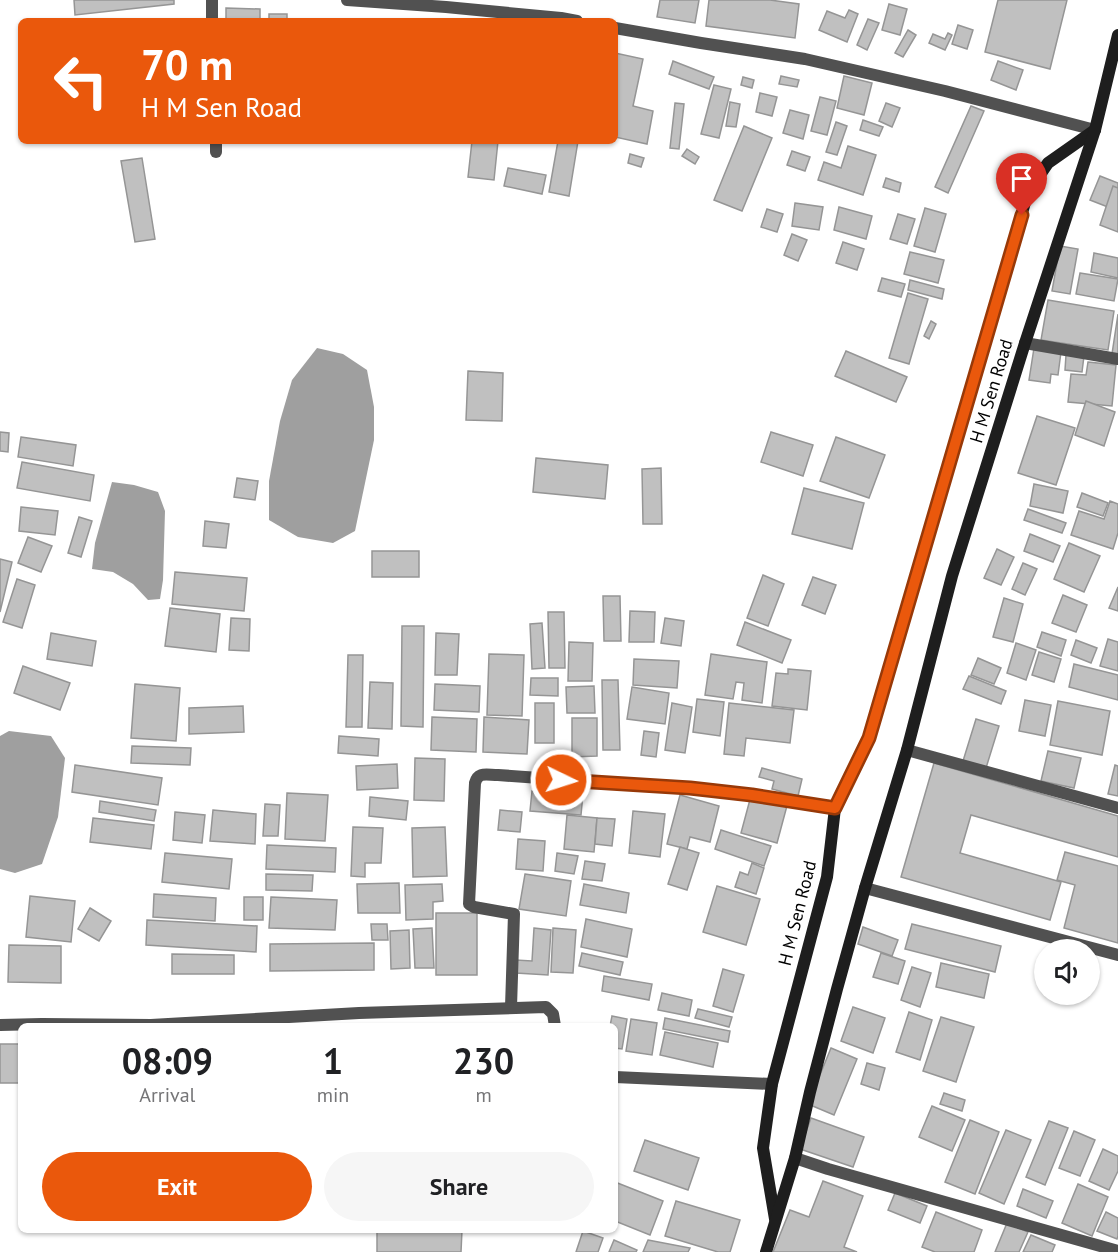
<!DOCTYPE html>
<style>
body{margin:0;font-family:"PT Sans",sans-serif;background:#f6f6f6;color:#202124;height:100vh;display:flex;flex-direction:column;font-size:22px;white-space:nowrap}
*{box-sizing:border-box;margin:0}
p{font-size:20px;color:#757577}
.icon{flex:none;width:33px;height:33px;fill:none;stroke:currentColor;stroke-width:2;stroke-linecap:round;stroke-linejoin:round}
.map{position:relative;flex:1;overflow:hidden}
.details{position:absolute;left:18px;top:1023px;width:600px;height:210px;display:flex;flex-direction:column;background:#fff;border-radius:9px;box-shadow:0 2px 4px #0004}
.details>*{flex:none}
.guide{position:absolute;left:18px;top:18px;width:600px;height:126px;border-radius:9px;box-shadow:0 2px 4px #0004;background:#ea580c;color:#fff;overflow:hidden}
.fabs{position:absolute;left:1034px;top:939px;display:grid;gap:12px}
.fabs a{display:grid;place-items:center;width:66px;height:66px;border-radius:50%;background:#fff;box-shadow:0 2px 4px #0004;font-size:30px}
.pin{position:absolute;display:grid;place-items:center;width:51px;height:51px;color:#fff;margin:-62px -26px;border-radius:50% 50% 50% 0;rotate:-45deg;box-shadow:0 0 6px #0007}
.pin .icon{rotate:45deg}
.me{position:absolute;width:66px;margin:-33px;rotate:94deg;stroke-linejoin:round;filter:drop-shadow(0 0 4px #0008)}
.turn{display:flex;align-items:center;gap:21px;height:126px;padding:0 24px;font-size:27px}
.turn .icon{width:78px;height:78px;stroke-width:2.5}
.turn b{display:block;font-size:42px;line-height:51px}
.eta{display:flex;justify-content:space-evenly;align-items:center;height:102px;text-align:center}
.eta b{font-size:36px;font-weight:800;line-height:42px}
.cta{display:flex;gap:12px;margin-top:auto;padding:12px 24px}
.cta a{flex:1;height:69px;border-radius:36px;background:#ea580c;color:#fff;font-size:24px;font-weight:800;line-height:69px;text-align:center}
.cta a+a{background:#f6f6f6;color:#202124}
.map>svg:first-child{display:block}
.water{fill:#9f9f9f}
.building{fill:#c0c0c0;stroke:#959595;stroke-width:1.5}
.lines{fill:none;stroke-linecap:round;stroke-linejoin:round}
.minor{stroke:#515151;stroke-width:12}
.tertiary{stroke:#515151;stroke-width:12}
.secondary{stroke:#1e1e1e;stroke-width:12}
.route-casing{stroke:#983908;stroke-width:15}
.route{stroke:#ea580c;stroke-width:10}
.labels{text-anchor:middle;dominant-baseline:central;stroke-width:4.5;stroke-linejoin:round;paint-order:stroke}
.street-label{font-size:18px;fill:#000;stroke:#fff}
</style>
<div class="map">
<svg width="1118" height="1252" viewBox="0 0 1118 1252">
<rect width="100%" height="100%" fill="#fff"/>
<g class="water">
<polygon points="317,348 343,354 367,370 374,407 374,440 355,531 333,543 298,537 269,520 269,481 280,421 292,380"/>
<polygon points="112,482 134,485 158,492 165,511 163,580 160,599 148,600 133,584 113,572 92,569 95,543"/>
<polygon points="9,731 51,736 65,758 58,817 42,864 15,873 0,869 0,736"/>
</g>
<g class="building">
<polygon points="74,0 174,0 174,4 75,15"/>
<polygon points="660,0 699,0 695,23 657,17"/>
<polygon points="709,0 770,0 799,4 795,38 706,26"/>
<polygon points="998,0 1067,0 1050,69 985,52"/>
<polygon points="889,4 907,9 900,35 882,30"/>
<polygon points="226,8 260,9 260,21 226,21"/>
<polygon points="849,10 858,14 847,42 819,30 827,11 845,18"/>
<rect x="269" y="14" width="18" height="7"/>
<polygon points="868,19 879,23 867,50 857,45"/>
<polygon points="958,25 973,30 967,49 952,44"/>
<polygon points="908,30 916,35 903,57 895,53"/>
<polygon points="948,33 952,35 945,50 929,43 933,34 945,39"/>
<polygon points="615,53 643,59 633,106 653,111 647,144 615,137"/>
<polygon points="673,61 714,77 709,89 669,74"/>
<polygon points="998,61 1023,70 1016,90 991,80"/>
<polygon points="781,76 799,80 797,87 779,84"/>
<polygon points="844,76 872,83 864,115 837,108"/>
<polygon points="743,77 754,80 752,88 741,85"/>
<polygon points="714,85 731,89 719,138 701,134"/>
<polygon points="760,93 777,97 772,116 756,112"/>
<polygon points="820,97 836,101 827,135 811,131"/>
<polygon points="730,102 740,104 736,127 726,126"/>
<polygon points="675,103 684,104 679,149 670,148"/>
<polygon points="886,103 900,108 892,127 879,121"/>
<polygon points="971,106 984,111 948,193 935,187"/>
<polygon points="790,110 809,115 803,139 783,133"/>
<polygon points="863,120 883,127 879,136 860,130"/>
<polygon points="836,122 847,126 837,155 826,152"/>
<polygon points="744,126 772,138 742,211 714,200"/>
<polygon points="472,141 498,141 494,180 468,177"/>
<polygon points="558,141 578,141 569,196 549,192"/>
<polygon points="848,146 876,155 863,195 818,180 824,162 841,168"/>
<polygon points="687,149 699,157 695,164 682,156"/>
<polygon points="792,151 810,157 805,171 787,165"/>
<polygon points="630,154 644,158 641,167 628,163"/>
<polygon points="142,158 155,239 135,242 121,161"/>
<polygon points="508,168 546,175 542,194 504,186"/>
<polygon points="1100,176 1118,183 1118,197 1113,209 1090,200"/>
<polygon points="886,178 901,183 899,192 883,187"/>
<polygon points="1113,186 1118,188 1118,232 1100,225"/>
<polygon points="795,203 823,207 819,230 792,226"/>
<polygon points="839,207 872,216 866,239 834,230"/>
<polygon points="925,208 946,214 935,252 914,246"/>
<polygon points="767,209 783,214 777,232 761,227"/>
<polygon points="898,214 915,219 907,244 890,239"/>
<polygon points="792,234 807,240 798,261 784,255"/>
<polygon points="843,242 864,249 857,270 836,263"/>
<polygon points="1060,246 1078,249 1070,294 1052,291"/>
<polygon points="910,252 944,260 938,283 904,274"/>
<polygon points="1094,253 1118,258 1118,278 1091,272"/>
<polygon points="1080,273 1118,279 1114,301 1076,294"/>
<polygon points="882,278 905,284 901,297 878,291"/>
<polygon points="910,280 944,289 942,299 908,290"/>
<polygon points="908,293 928,299 909,364 889,358"/>
<polygon points="1048,300 1114,311 1108,350 1041,340"/>
<polygon points="1118,314 1118,355 1112,354"/>
<polygon points="931,321 936,324 929,339 924,336"/>
<polygon points="1034,348 1061,352 1058,375 1051,374 1050,383 1029,380"/>
<polygon points="846,351 907,377 896,402 835,376"/>
<polygon points="1066,355 1084,356 1082,372 1065,370"/>
<polygon points="1088,362 1116,365 1112,406 1068,402 1071,374 1086,375"/>
<polygon points="468,371 503,373 502,421 466,420"/>
<polygon points="1086,401 1115,412 1104,446 1075,435"/>
<polygon points="1037,416 1075,428 1056,485 1018,473"/>
<polygon points="0,432 9,433 8,452 0,451"/>
<polygon points="771,432 813,445 803,476 761,462"/>
<polygon points="21,437 76,445 73,466 18,457"/>
<polygon points="836,437 885,455 869,498 820,481"/>
<polygon points="536,458 608,465 605,499 533,492"/>
<polygon points="22,462 94,475 90,501 17,488"/>
<polygon points="661,468 662,524 643,524 642,469"/>
<polygon points="237,478 258,481 255,500 234,497"/>
<polygon points="1034,484 1068,491 1063,513 1030,506"/>
<polygon points="804,488 864,503 852,549 792,534"/>
<polygon points="1082,493 1108,503 1103,516 1077,507"/>
<polygon points="1110,501 1118,504 1118,533 1113,549 1071,535 1079,511 1104,519"/>
<polygon points="21,507 58,511 55,535 19,531"/>
<polygon points="1028,509 1066,523 1062,533 1024,520"/>
<polygon points="79,517 92,521 81,557 68,553"/>
<polygon points="205,521 229,524 226,548 203,546"/>
<polygon points="1030,534 1060,546 1053,562 1024,551"/>
<polygon points="28,537 52,546 41,572 18,563"/>
<polygon points="1069,543 1100,556 1084,592 1054,579"/>
<polygon points="997,549 1014,557 1001,585 984,578"/>
<rect x="372" y="551" width="47" height="26"/>
<polygon points="0,559 12,562 0,612"/>
<polygon points="1023,563 1037,569 1025,595 1012,589"/>
<polygon points="175,572 247,578 244,611 172,604"/>
<polygon points="763,575 784,584 768,626 747,618"/>
<polygon points="813,577 836,585 825,614 802,605"/>
<polygon points="17,579 35,585 22,628 3,622"/>
<polygon points="1118,587 1118,611 1109,608"/>
<polygon points="1063,595 1087,605 1076,632 1052,623"/>
<polygon points="603,596 620,596 621,641 604,641"/>
<polygon points="1004,598 1023,604 1013,642 993,637"/>
<polygon points="170,608 220,614 216,652 165,646"/>
<polygon points="630,611 655,612 654,642 629,642"/>
<polygon points="548,612 564,612 565,668 549,668"/>
<polygon points="231,618 250,619 249,651 229,650"/>
<polygon points="665,618 684,621 681,646 661,643"/>
<polygon points="745,622 791,640 782,663 737,645"/>
<polygon points="542,623 545,668 532,669 530,624"/>
<polygon points="402,626 424,626 423,727 401,726"/>
<polygon points="1042,632 1066,640 1061,656 1037,647"/>
<polygon points="51,633 96,641 92,666 47,659"/>
<polygon points="436,633 459,634 457,675 435,675"/>
<polygon points="1108,639 1118,642 1118,671 1100,666"/>
<polygon points="1076,640 1097,648 1091,663 1071,655"/>
<polygon points="569,642 593,643 592,681 568,681"/>
<polygon points="1016,643 1036,650 1026,680 1007,673"/>
<polygon points="1039,652 1061,659 1054,682 1032,675"/>
<polygon points="489,654 524,655 522,716 487,715"/>
<polygon points="711,654 767,662 762,703 742,700 744,683 736,682 733,699 705,695"/>
<polygon points="348,655 363,655 362,727 346,727"/>
<polygon points="978,658 1001,668 994,684 971,675"/>
<polygon points="634,659 679,661 677,688 633,685"/>
<polygon points="1074,664 1118,675 1118,700 1069,687"/>
<polygon points="23,666 70,683 60,710 14,693"/>
<polygon points="788,669 811,671 807,710 772,706 776,673 788,674"/>
<polygon points="969,676 1006,691 1001,704 963,689"/>
<polygon points="531,678 558,678 558,696 530,695"/>
<polygon points="602,680 618,680 620,750 603,750"/>
<polygon points="370,682 393,683 392,729 368,728"/>
<polygon points="135,684 180,688 176,741 131,738"/>
<polygon points="435,684 480,686 479,712 434,710"/>
<polygon points="594,686 595,713 567,713 566,687"/>
<polygon points="632,687 669,693 665,724 627,719"/>
<polygon points="697,699 724,702 720,736 693,732"/>
<polygon points="1025,700 1051,705 1045,736 1019,731"/>
<polygon points="1058,701 1110,711 1102,755 1050,745"/>
<rect x="535" y="703" width="19" height="40"/>
<polygon points="672,703 692,707 685,753 665,750"/>
<polygon points="729,703 794,710 790,743 746,738 744,756 724,754"/>
<polygon points="243,706 244,732 189,734 189,708"/>
<polygon points="432,717 477,719 476,752 431,750"/>
<polygon points="484,717 529,720 527,754 483,752"/>
<polygon points="572,718 597,718 597,756 572,757"/>
<polygon points="976,719 999,726 986,768 963,761"/>
<polygon points="644,731 659,733 656,757 641,755"/>
<polygon points="339,736 379,739 378,756 338,753"/>
<polygon points="132,746 191,748 190,765 131,763"/>
<polygon points="1048,751 1081,758 1074,788 1041,781"/>
<polygon points="415,758 445,759 444,801 414,800"/>
<polygon points="934,763 1118,816 1118,857 971,815 960,853 1061,882 1050,920 901,877"/>
<polygon points="397,764 398,788 357,790 356,766"/>
<polygon points="75,765 162,778 158,805 72,792"/>
<polygon points="1115,765 1118,766 1118,796 1108,794"/>
<polygon points="762,768 802,779 798,796 772,789 774,781 759,777"/>
<polygon points="532,791 583,794 581,815 530,811"/>
<polygon points="752,792 788,802 777,843 741,833"/>
<polygon points="287,793 328,795 325,841 285,839"/>
<polygon points="680,795 719,806 710,842 690,837 687,849 667,844"/>
<polygon points="370,797 408,801 406,820 369,816"/>
<polygon points="100,801 156,810 154,821 99,812"/>
<polygon points="265,804 280,805 278,836 263,836"/>
<polygon points="213,810 256,814 255,844 210,841"/>
<polygon points="500,810 522,812 520,832 498,830"/>
<polygon points="633,811 665,814 660,857 629,853"/>
<polygon points="175,812 205,815 202,843 173,840"/>
<polygon points="567,815 597,818 594,852 564,849"/>
<polygon points="93,818 154,825 151,849 90,842"/>
<polygon points="597,818 615,819 612,846 595,844"/>
<polygon points="353,827 383,828 381,863 365,863 365,877 351,876"/>
<polygon points="445,827 447,876 413,877 412,828"/>
<polygon points="721,830 771,846 764,866 715,849"/>
<polygon points="518,839 545,841 543,871 516,869"/>
<polygon points="267,845 336,848 335,872 266,869"/>
<polygon points="680,847 699,853 687,890 668,884"/>
<polygon points="1065,852 1118,866 1118,943 1064,928 1075,885 1057,880"/>
<polygon points="165,853 232,859 229,889 162,882"/>
<polygon points="557,853 578,856 574,874 555,871"/>
<polygon points="585,861 605,864 602,881 582,879"/>
<polygon points="752,863 764,868 756,894 735,887 740,872 748,875"/>
<polygon points="266,874 313,875 312,891 266,890"/>
<polygon points="525,874 571,881 566,916 519,909"/>
<polygon points="399,883 400,913 358,913 357,884"/>
<polygon points="442,884 443,901 433,902 433,919 406,920 405,885"/>
<polygon points="584,884 629,893 626,913 580,905"/>
<polygon points="717,886 760,899 746,945 703,932"/>
<polygon points="154,894 216,898 215,921 153,917"/>
<polygon points="30,896 75,901 71,942 26,937"/>
<rect x="244" y="897" width="19" height="23"/>
<polygon points="271,897 337,900 335,930 269,928"/>
<polygon points="90,908 111,921 99,941 78,929"/>
<rect x="436" y="913" width="41" height="62"/>
<polygon points="586,919 632,929 627,957 581,947"/>
<polygon points="147,920 257,926 256,952 146,945"/>
<polygon points="371,924 387,924 388,940 372,940"/>
<polygon points="912,924 1001,946 995,972 905,949"/>
<polygon points="863,927 898,940 892,956 858,944"/>
<polygon points="432,928 434,968 415,968 413,929"/>
<polygon points="534,928 551,930 548,975 516,973 516,960 532,961"/>
<polygon points="553,928 576,930 573,973 551,972"/>
<polygon points="409,930 410,968 391,969 390,931"/>
<polygon points="374,943 374,970 270,971 270,944"/>
<polygon points="9,945 61,946 61,983 8,982"/>
<polygon points="582,953 623,962 620,975 579,966"/>
<polygon points="881,953 905,961 898,984 873,977"/>
<polygon points="172,954 234,955 234,974 172,974"/>
<polygon points="941,963 989,974 984,998 936,987"/>
<polygon points="912,967 931,973 920,1007 901,1000"/>
<polygon points="723,969 744,975 733,1012 713,1006"/>
<polygon points="604,976 652,984 649,1000 602,991"/>
<polygon points="662,993 692,1000 689,1016 658,1010"/>
<polygon points="853,1007 885,1018 873,1053 841,1041"/>
<polygon points="698,1009 732,1017 729,1027 695,1018"/>
<polygon points="909,1012 932,1020 920,1060 896,1052"/>
<polygon points="612,1016 627,1019 622,1049 615,1048 615,1026 610,1026"/>
<polygon points="941,1017 974,1027 956,1082 923,1071"/>
<polygon points="665,1018 730,1031 728,1042 663,1029"/>
<polygon points="631,1019 657,1023 652,1055 626,1051"/>
<polygon points="665,1032 718,1043 713,1067 660,1055"/>
<rect x="0" y="1044" width="21" height="39"/>
<polygon points="831,1048 857,1059 834,1115 808,1104"/>
<polygon points="867,1063 885,1068 879,1090 861,1084"/>
<polygon points="944,1093 965,1100 962,1111 940,1104"/>
<polygon points="932,1106 965,1120 952,1151 919,1137"/>
<polygon points="811,1118 864,1137 853,1167 800,1149"/>
<polygon points="970,1120 999,1132 975,1194 945,1182"/>
<polygon points="1049,1121 1068,1128 1045,1185 1026,1177"/>
<polygon points="1006,1130 1031,1140 1004,1204 979,1193"/>
<polygon points="1074,1131 1095,1140 1080,1176 1059,1168"/>
<polygon points="645,1140 699,1158 688,1190 634,1171"/>
<polygon points="1103,1149 1118,1156 1118,1171 1109,1190 1089,1181"/>
<polygon points="823,1181 863,1196 844,1247 857,1252 773,1252 790,1210 809,1217"/>
<polygon points="615,1182 663,1201 650,1235 615,1221"/>
<polygon points="1078,1184 1108,1197 1092,1236 1062,1223"/>
<polygon points="1023,1189 1053,1201 1046,1218 1017,1206"/>
<polygon points="895,1193 927,1206 920,1223 888,1210"/>
<polygon points="676,1201 740,1220 730,1252 718,1252 665,1236"/>
<polygon points="936,1212 982,1230 974,1252 935,1252 922,1247"/>
<polygon points="1106,1212 1118,1218 1118,1236 1117,1239 1097,1231"/>
<polygon points="1007,1223 1028,1232 1019,1252 995,1252"/>
<polygon points="377,1230 462,1230 461,1252 377,1252"/>
<polygon points="583,1231 603,1238 598,1252 576,1252"/>
<polygon points="1031,1235 1055,1245 1052,1252 1023,1252"/>
<polygon points="614,1240 637,1250 636,1252 609,1252"/>
<polygon points="648,1240 690,1248 688,1252 643,1252"/>
</g>
<g class="lines">
<g class="minor">
<polyline points="212,0 212,21"/>
<polyline points="347,0 446,7 561,18 577,21"/>
<polyline points="615,28 701,43 805,59 945,91 1095,130"/>
<polyline points="216,141 216,152"/>
<polyline points="1025,343 1118,359"/>
<polyline points="907,750 1118,808"/>
<path d="M511,1007L514,914L474,907L469,904L475,783C478,771 487,775 498,775L623,784L690,788L752,795L835,808"/>
<polyline points="0,1025 42,1024 151,1025 359,1013 546,1007 553,1014 555,1026"/>
<polyline points="615,1077 772,1084"/>
<polyline points="795,1158 828,1169 1118,1251"/>
</g>
<polyline class="tertiary" points="865,888 1118,955"/>
<g class="secondary">
<polyline points="775,1219 763,1148 772,1084 827,877 835,808 869,738 1028,192 1048,163 1095,130"/>
<polyline points="766,1252 795,1158 810,1092 837,989 865,888 907,750 952,576 1025,343 1095,130 1118,35"/>
</g>
</g>
<g class="lines">
<defs>
<polyline id="route" points="561,780 690,788 752,795 835,808 869,738 1022,215"/>
</defs>
<use href="#route" class="route-casing"/>
<use href="#route" class="route"/>
</g>
<g class="labels">
<g class="street-label">
<text transform="translate(991 391) rotate(-73)">H M Sen Road</text>
<text transform="translate(797 913) rotate(-76)">H M Sen Road</text>
</g>
</g>
</svg>
<div class="fabs">
<a><svg class="icon" aria-label="sound" viewBox="0 0 24 24"><path d="M4 9h4l5-4v14l-5-4H4zM17 9q2 3 0 6"/></svg></a>
</div>
<div class="pin" style="left:1022px;top:215px;background:#d93025"><svg class="icon" aria-label="arrive" viewBox="0 0 24 24"><path d="M6 21V4h12l-3 4 3 4H6"/></svg></div>
<svg class="me" style="left:561px;top:780px" viewBox="-20 -20 40 40"><circle r="17" fill="#ea580c" stroke="#fff" stroke-width="3"/><path d="M0-11L8 9 0 5-8 9z" fill="#fff"/></svg>
<div class="guide">
<div class="turn"><svg class="icon" aria-label="left" viewBox="0 0 24 24"><path d="M17 20v-9H6M10 6l-5 5 5 5"/></svg><div><b>70 m</b>H M Sen Road</div></div>
</div>
<section class="details">
<div class="eta">
<div><b>08:09</b><p>Arrival</p></div>
<div><b>1</b><p>min</p></div>
<div><b>230</b><p>m</p></div>
</div>
<div class="cta"><a>Exit</a><a>Share</a></div>
</section>
</div>
